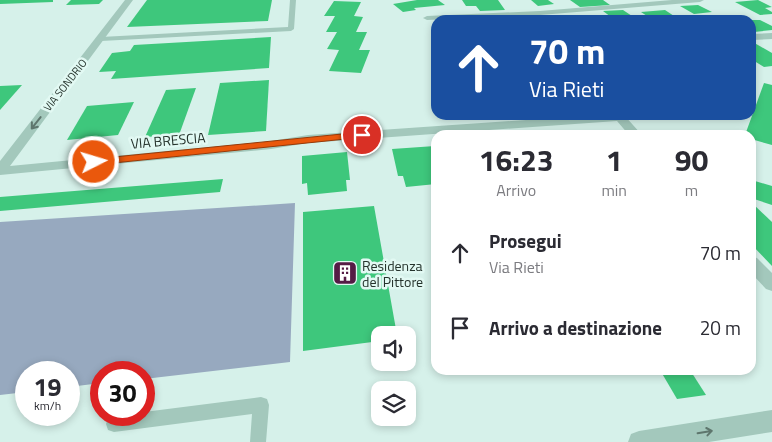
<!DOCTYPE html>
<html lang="it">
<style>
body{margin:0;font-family:"Titillium Web",sans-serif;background:#f2f2f3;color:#2b2b33;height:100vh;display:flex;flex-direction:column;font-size:19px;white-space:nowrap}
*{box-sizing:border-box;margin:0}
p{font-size:16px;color:#7c7c81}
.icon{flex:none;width:28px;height:28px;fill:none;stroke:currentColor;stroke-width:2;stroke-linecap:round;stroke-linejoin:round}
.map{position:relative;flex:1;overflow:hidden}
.details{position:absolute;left:431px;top:130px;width:325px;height:245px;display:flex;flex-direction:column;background:#fff;border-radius:15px;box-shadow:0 2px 8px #0003}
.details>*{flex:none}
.top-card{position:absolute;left:431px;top:15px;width:325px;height:105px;border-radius:15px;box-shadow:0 2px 8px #0003;background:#1a4fa0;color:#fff;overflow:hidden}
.fabs{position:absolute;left:371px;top:326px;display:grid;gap:10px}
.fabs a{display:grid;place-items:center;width:45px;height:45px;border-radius:10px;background:#fff;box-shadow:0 2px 8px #0003;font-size:25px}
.speed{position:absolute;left:15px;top:361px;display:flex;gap:10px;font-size:25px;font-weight:700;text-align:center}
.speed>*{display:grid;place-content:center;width:65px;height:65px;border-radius:50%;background:#fff;box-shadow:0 2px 8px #0003;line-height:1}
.speed small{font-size:12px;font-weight:400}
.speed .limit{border:8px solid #d22;background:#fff;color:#111}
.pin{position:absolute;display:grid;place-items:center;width:42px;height:42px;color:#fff;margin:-21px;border:2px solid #fff;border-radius:50%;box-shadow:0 1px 5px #0007}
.me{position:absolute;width:55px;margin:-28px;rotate:85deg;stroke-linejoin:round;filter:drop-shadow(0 0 4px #0008)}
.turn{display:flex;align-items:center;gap:18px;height:105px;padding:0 15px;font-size:22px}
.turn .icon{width:65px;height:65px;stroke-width:2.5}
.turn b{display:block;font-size:35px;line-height:42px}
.eta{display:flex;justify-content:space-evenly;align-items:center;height:85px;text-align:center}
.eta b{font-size:30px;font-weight:700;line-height:35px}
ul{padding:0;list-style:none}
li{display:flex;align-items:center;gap:15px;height:75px;padding:0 15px}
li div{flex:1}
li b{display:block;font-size:19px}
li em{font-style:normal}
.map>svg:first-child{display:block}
.green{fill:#97a9bf}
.building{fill:#3ec77c}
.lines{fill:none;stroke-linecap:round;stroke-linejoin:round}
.lane{fill:#a3c8bc;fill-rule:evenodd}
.street{fill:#a3c8bc;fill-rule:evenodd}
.oneway{stroke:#5e766d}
.route{fill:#ea580c;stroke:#983908}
.labels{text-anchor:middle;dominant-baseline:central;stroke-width:5;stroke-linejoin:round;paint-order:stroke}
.far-street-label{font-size:11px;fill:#25332c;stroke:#e2f9f3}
.street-label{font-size:14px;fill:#25332c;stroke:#e2f9f3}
.poi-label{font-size:14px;fill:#25332c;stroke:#e2f9f3;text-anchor:start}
</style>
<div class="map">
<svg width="772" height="442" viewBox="0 0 772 442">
<rect width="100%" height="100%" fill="#d6f1ea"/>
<polygon class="green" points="295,203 290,362 144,379 144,372 101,372 101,383 69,387 69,372 26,372 26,392 0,395 0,222"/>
<g class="building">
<polygon points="0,0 53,0 53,2 0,4"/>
<polygon points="71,0 103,0 99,4 66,5"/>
<polygon points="147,0 272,0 268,21 127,27"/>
<polygon points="417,0 438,0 445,5 414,8 416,10 403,12 393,4"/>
<polygon points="462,0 498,0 505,10 480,11 476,6 466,6"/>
<polygon points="531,0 548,0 554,4 538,6"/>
<polygon points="570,0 603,0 610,5 580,7"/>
<polygon points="758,0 772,7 765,8 772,12 772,14 760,15 735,2"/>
<polygon points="334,1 361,2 354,16 363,17 356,32 367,32 359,50 370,50 361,73 329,71 339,50 327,49 337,32 326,32 335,16 324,16"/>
<polygon points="698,5 712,12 694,14 680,6"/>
<polygon points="623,10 638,20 615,20 603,11"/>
<polygon points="665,10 680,20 653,20 641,12"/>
<polygon points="580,17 583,20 562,20 559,18"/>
<polygon points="751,20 760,20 772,26 772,30 754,32 751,30"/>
<polygon points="271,37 269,68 111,79 116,71 99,72 112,53 130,51 134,45"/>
<polygon points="751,41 772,53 772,66 764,67 751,59"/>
<polygon points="269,80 266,131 208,135 220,83"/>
<polygon points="764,83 772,85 772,145 751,139 751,135 745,135"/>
<polygon points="22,85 0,110 0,86"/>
<polygon points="196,88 179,135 145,137 166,90"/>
<polygon points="134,102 118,135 67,140 87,106"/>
<polygon points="435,146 436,184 406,187 403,176 398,176 392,149"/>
<polygon points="347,152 350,180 346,180 347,191 308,195 307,183 302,184 302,156"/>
<polygon points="223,179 220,192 0,211 0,197"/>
<polygon points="755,181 772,186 772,205 751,198"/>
<polygon points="751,202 772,222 772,266 751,244"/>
<polygon points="374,206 397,335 380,335 380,341 303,351 303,212"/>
<polygon points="660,370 690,370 706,395 677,399"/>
</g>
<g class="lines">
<g class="lane">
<polygon points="290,0 296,0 294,29 291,31 101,41 98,39 101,37 288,27"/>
<polygon points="261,397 267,399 269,405 266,442 250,442 252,414 114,432 108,430 106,424 108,418 120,415 144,415 144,412"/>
</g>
<g class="street">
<polygon points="125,0 133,0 10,166 271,141 308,135 598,115 624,115 642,135 629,135 617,121 308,143 271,149 0,175 0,161"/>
<polygon points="672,0 704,0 700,2 540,15 427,20 423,18 427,16 540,11"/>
<polygon points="772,33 772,39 751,40 751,34"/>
<polygon points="751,256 757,258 772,273 772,291 766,289 751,273"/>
<polygon points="772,410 772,432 709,442 628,442 631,434 639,431"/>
</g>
</g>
<defs><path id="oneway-shaft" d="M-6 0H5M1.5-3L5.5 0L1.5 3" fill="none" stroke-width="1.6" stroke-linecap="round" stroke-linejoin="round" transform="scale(1.25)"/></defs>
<g class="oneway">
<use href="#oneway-shaft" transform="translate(36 123) rotate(128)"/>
<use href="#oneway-shaft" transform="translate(705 432) rotate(-9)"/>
</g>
<polygon class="route" points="362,132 365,133 365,137 94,165 89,162 94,159"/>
<defs>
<symbol id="building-square" viewBox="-11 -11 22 22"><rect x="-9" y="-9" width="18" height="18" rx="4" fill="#551b45" stroke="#e2f9f3"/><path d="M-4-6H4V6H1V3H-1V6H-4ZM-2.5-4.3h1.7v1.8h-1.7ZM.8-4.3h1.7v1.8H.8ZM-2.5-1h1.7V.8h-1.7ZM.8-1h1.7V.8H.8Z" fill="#fff"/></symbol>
</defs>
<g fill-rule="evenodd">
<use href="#building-square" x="331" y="259" width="28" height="28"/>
</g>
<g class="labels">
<g class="far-street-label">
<text transform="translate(65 85) rotate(-52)">VIA SONDRIO</text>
</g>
<g class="street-label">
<text transform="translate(168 140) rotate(-5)">VIA BRESCIA</text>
</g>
<g class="poi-label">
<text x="362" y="265">Residenza<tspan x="362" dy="16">del Pittore</tspan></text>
</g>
</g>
</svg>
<div class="fabs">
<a><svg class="icon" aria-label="sound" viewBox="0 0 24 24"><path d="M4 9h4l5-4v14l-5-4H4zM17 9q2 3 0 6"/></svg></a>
<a><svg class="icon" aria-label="layers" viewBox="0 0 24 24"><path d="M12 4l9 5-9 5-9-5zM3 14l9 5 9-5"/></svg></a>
</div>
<div class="speed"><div>19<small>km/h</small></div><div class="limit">30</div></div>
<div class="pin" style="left:362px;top:135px;background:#d93025"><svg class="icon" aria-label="arrive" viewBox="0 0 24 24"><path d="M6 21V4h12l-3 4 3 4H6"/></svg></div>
<svg class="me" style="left:94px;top:162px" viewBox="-20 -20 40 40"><circle r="17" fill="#ea580c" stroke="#fff" stroke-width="3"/><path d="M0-11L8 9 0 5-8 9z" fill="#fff"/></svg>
<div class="top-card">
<div class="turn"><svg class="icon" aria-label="ahead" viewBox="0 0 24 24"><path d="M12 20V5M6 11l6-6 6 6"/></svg><div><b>70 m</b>Via Rieti</div></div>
</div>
<section class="details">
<div class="eta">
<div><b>16:23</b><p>Arrivo</p></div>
<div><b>1</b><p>min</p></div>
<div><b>90</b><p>m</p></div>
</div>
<ul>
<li><svg class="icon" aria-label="ahead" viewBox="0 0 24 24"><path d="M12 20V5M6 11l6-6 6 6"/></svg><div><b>Prosegui</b><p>Via Rieti</p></div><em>70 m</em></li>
<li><svg class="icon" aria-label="arrive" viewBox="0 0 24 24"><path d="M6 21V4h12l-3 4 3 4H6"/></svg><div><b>Arrivo a destinazione</b></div><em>20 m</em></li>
</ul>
</section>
</div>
